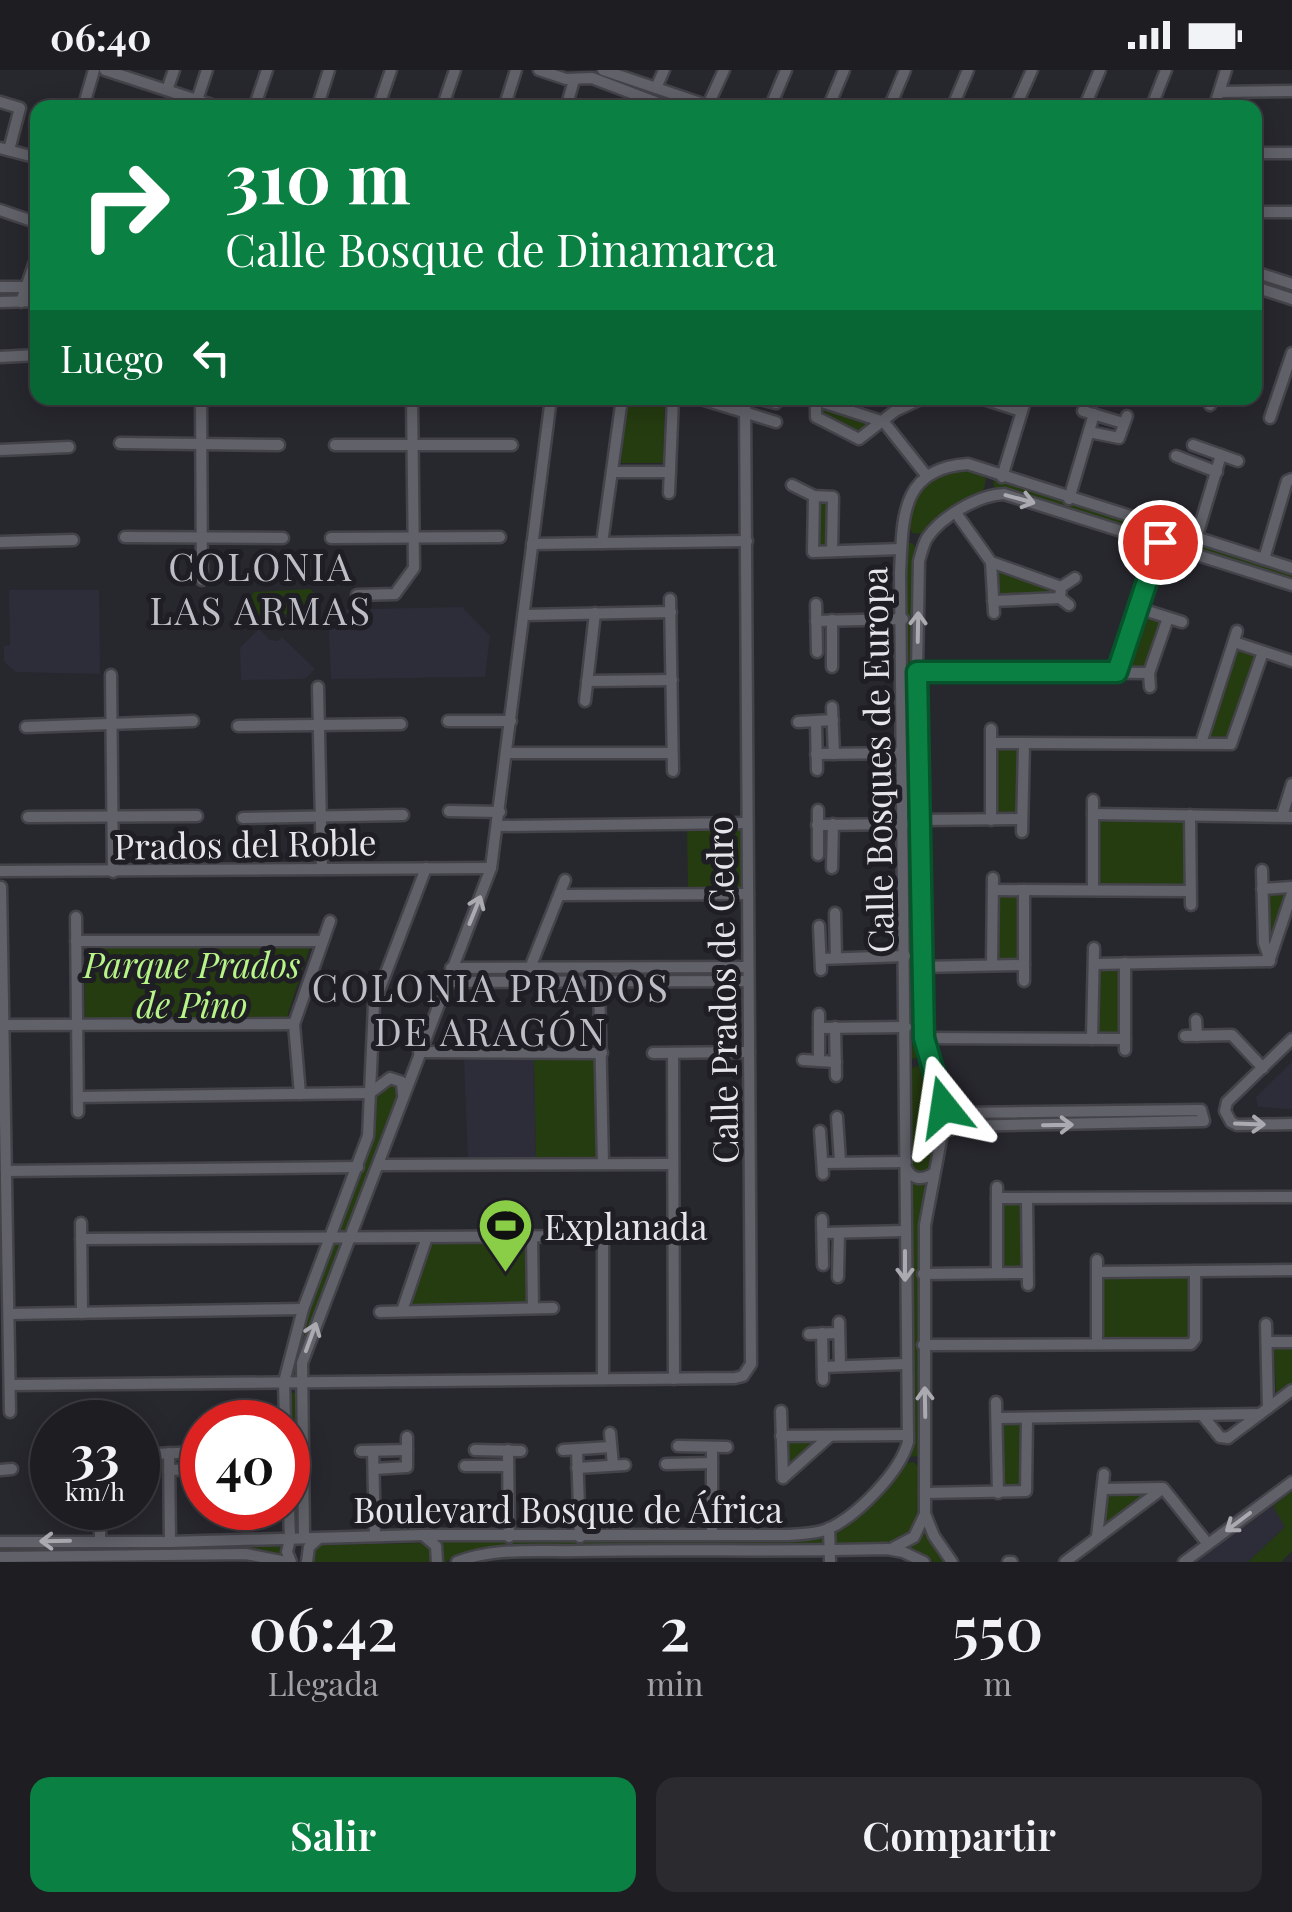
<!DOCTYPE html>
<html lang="es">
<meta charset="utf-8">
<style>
body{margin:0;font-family:"Playfair Display",serif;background:#2a2a2f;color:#f1f3f6;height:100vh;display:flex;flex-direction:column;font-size:38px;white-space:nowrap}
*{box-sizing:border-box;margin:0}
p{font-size:32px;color:#a0a2a5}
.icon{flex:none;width:55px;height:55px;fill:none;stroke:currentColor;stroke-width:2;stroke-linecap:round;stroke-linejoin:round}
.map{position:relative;height:1492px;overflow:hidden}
.details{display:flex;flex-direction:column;background:#1d1d22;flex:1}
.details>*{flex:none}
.top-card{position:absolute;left:30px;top:30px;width:1232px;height:305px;border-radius:20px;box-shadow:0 5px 25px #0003,0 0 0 2px #3b3b40;background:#0b8043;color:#fff;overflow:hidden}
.speed{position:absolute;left:30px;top:1330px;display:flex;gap:20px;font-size:50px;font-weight:700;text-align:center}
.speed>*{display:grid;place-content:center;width:130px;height:130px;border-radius:50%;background:#1d1d22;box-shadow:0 5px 25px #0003,0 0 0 2px #3b3b40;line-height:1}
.speed small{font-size:25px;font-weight:400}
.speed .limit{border:15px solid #d22;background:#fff;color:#111}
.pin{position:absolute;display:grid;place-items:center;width:85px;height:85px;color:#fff;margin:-42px;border:5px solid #fff;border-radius:50%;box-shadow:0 2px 10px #0007}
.me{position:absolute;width:110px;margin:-55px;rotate:345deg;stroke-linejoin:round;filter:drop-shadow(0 0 8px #0008)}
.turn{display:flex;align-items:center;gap:35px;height:210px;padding:0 30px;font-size:45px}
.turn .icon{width:130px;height:130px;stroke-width:2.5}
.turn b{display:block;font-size:70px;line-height:85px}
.then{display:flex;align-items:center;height:95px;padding:0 30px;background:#0003;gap:20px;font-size:38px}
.eta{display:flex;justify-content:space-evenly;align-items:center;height:170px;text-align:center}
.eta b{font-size:60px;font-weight:600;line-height:70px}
.button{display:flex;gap:20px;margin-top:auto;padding:20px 30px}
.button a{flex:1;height:115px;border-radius:20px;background:#0b8043;color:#fff;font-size:40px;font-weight:600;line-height:115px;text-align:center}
.button a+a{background:#2a2a2f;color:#f1f3f6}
.status{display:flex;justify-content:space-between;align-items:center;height:70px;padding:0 50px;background:#1d1d22;direction:ltr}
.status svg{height:28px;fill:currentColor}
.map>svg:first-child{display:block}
.built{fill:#2d2d3a}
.green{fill:#253b10}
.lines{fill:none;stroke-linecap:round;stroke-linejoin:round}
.minor-casing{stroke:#434349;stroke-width:15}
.minor{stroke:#616169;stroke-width:10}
.oneway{stroke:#aaaab0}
.route-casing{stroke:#07532c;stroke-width:25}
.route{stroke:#0b8043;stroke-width:18}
.labels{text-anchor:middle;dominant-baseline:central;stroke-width:10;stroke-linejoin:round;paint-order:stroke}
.street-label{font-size:35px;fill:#e6e6ea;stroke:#1e1e24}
.park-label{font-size:35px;font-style:italic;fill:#b8f587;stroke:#1e1e24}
.poi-label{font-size:35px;fill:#e6e6ea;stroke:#1e1e24;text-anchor:start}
.neighbourhood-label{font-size:38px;letter-spacing:2.5px;fill:#bdbdc6;stroke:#1e1e24}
</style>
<div class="status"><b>06:40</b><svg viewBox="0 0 49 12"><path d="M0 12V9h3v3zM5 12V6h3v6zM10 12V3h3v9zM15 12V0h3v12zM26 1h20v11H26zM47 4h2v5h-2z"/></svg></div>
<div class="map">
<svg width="1292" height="1492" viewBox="0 0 1292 1492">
<rect width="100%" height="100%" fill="#27272e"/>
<g class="built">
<polygon points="9,520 99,520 100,604 16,602 4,592 4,576 10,575"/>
<polygon points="462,537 490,566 485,607 331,609 328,540"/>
<polygon points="259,559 270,570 278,571 282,567 315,599 305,609 241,610 240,578"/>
<polygon points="464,989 534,989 536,1089 468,1090"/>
<polygon points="1292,992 1292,1039 1258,1037 1256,1027"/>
<polygon points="1273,1436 1286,1456 1248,1492 1195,1492"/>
</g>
<g class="green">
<polygon points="628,328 665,328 663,393 621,393"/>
<polygon points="821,335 863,351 877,352 857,365 820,346"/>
<path d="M977,402L986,409L984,419L926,464L912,463C901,440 920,411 943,403C953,399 966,402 977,402Z"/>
<polygon points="992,404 1292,504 1292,511 1007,420 992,423 994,417"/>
<polygon points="816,431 830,431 829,478 815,479"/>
<polygon points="907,473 912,473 916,478 913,486 919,954 926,986 908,990 904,478"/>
<polygon points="995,499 1056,518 1055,525 997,528"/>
<polygon points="310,519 315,524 315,539 309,544 256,545 251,541 251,526 254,522"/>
<polygon points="1141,542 1164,550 1148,596 1121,598"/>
<polygon points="1237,575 1258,583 1233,667 1225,672 1206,669"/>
<polygon points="997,679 1020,679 1018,746 992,745 992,695"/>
<polygon points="1095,750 1187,751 1186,816 1096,816"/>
<polygon points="741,759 742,818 688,818 687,760"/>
<polygon points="1287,824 1271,873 1266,865 1265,825"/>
<polygon points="995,826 1020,826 1021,892 994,891"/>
<polygon points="85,876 310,877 286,950 85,949"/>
<polygon points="1096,898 1119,898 1120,964 1095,964"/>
<polygon points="596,988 598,1087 595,1091 536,1089 534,989"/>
<polygon points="920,995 930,1001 940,1048 930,1100 925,1105 912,1097 912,998"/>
<polygon points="393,1013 399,1023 317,1239 299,1291 298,1304 292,1306 306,1245 376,1024"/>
<polygon points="907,1106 921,1114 928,1112 920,1159 921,1386 906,1387"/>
<polygon points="1000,1135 1022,1135 1021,1199 1001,1199"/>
<polygon points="527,1170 526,1235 409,1236 430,1172"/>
<polygon points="1193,1206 1192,1268 1101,1268 1101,1207"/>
<polygon points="1274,1278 1292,1278 1292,1313 1276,1325"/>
<polygon points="288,1322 296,1323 297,1463 293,1460"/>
<polygon points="997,1348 1027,1348 1026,1421 998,1423"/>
<polygon points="784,1367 820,1369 784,1404"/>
<path d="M914,1392L923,1402C922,1416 924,1436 920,1449C908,1485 865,1476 836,1476L831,1470V1462L878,1424L906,1393Z"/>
<polygon points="1151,1421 1102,1459 1105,1423"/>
<polygon points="1292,1421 1292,1481 1281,1492 1248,1492 1285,1457 1273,1436"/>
<polygon points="925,1456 930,1471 946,1492 934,1492 907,1477"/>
<polygon points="824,1465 828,1477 633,1475 478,1480 445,1492 440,1492 442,1484 437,1469"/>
<polygon points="287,1473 286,1488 140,1481 0,1483 0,1476"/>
<polygon points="424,1473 433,1485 432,1492 309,1492 313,1475"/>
</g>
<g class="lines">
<defs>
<g id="minor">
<polyline points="105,0 221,38"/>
<polyline points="539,0 566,9 592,8 671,38"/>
<polyline points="603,0 715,38"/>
<polyline points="656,18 664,0"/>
<polyline points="167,20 174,0"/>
<polyline points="1220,22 1292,21"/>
<polyline points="197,30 207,0"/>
<polyline points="0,32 20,38 9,80"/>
<polyline points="708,35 724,0"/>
<polyline points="83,38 94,0"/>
<polyline points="254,38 267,0"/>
<polyline points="317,38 329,0"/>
<polyline points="378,38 391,0"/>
<polyline points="442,38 455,0"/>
<polyline points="504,38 516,0"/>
<polyline points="566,38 574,10"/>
<polyline points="770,38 786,0"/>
<polyline points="828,38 844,0"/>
<polyline points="889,38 905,0"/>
<polyline points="952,38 968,0"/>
<polyline points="1015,38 1032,0"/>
<polyline points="1084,38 1100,0"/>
<polyline points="1151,38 1166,0"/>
<polyline points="1214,38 1226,0"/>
<polyline points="0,78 38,88"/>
<polyline points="1255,83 1292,83"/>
<polyline points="0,140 38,153"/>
<polyline points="1255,142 1292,142"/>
<polyline points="1255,202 1292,214"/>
<polyline points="0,217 38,217"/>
<polyline points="1255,217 1292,229"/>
<polyline points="0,232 38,231"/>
<polyline points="21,232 38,183"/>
<polyline points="0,287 38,285"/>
<polyline points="201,328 202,510"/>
<polyline points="698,328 776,352"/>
<polyline points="756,328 776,333"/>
<polyline points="816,328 816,347 859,369 895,341 923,328"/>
<polyline points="981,328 1021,341"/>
<polyline points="1041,328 1043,328"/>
<polyline points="816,330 884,352 926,405"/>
<polyline points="1210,335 1213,328"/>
<polyline points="1083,341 1123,353"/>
<polyline points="1270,348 1292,283"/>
<polyline points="1089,362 1119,368 1127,346"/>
<polyline points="120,373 279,375"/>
<polyline points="335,375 512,375"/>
<polyline points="1193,375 1238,391"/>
<polyline points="0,380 69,377"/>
<polyline points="1176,386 1217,402"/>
<polyline points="612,402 670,402"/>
<polyline points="1002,407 1026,328"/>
<polyline points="792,415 814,426 833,427 832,481"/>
<polyline points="669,423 673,328"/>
<polyline points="814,426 813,482 901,479"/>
<polyline points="1069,429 1094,344"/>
<polyline points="956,443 991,492 1061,517"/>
<polyline points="125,467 283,468"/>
<polyline points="331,468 500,467"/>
<polyline points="1196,469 1221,385"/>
<polyline points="0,472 73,470"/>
<polyline points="602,473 622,328"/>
<polyline points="532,474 747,471"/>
<polyline points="1264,489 1287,411 1292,409"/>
<polyline points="991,492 994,543"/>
<polyline points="357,525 395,524 414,498 412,328"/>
<polyline points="670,529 673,701"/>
<polyline points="993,531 1060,528"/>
<polyline points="816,534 817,582"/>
<polyline points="1069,535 1060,528 1061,517 1075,508"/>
<polyline points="1138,538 1182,552"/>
<polyline points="525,545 671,542"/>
<polyline points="816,551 903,549"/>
<polyline points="1234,572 1292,591"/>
<polyline points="832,597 832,550"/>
<polyline points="917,601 1149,603"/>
<polyline points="1117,601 1160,472"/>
<polyline points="111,605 113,802"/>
<polyline points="587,611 672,610"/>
<polyline points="318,617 322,799"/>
<polyline points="1150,617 1149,603 1168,548"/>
<polyline points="585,631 595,543"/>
<polyline points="832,637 834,684"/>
<polyline points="448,651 511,651"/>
<polyline points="798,652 833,650"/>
<polyline points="816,653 817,700"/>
<polyline points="238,656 401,654"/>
<polyline points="26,657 193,651"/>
<polyline points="992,673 1231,674 1263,582"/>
<polyline points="1201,673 1237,561"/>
<polyline points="507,683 672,683"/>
<polyline points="816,684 904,683"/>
<polyline points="1093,730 1093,820"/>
<polyline points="449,741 500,742"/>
<polyline points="1093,744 1292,747"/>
<polyline points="1190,745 1191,835"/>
<polyline points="1282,746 1292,714"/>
<polyline points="28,747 197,746"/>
<polyline points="243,748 403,745"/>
<polyline points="920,750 1022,749"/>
<polyline points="991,750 991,659"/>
<polyline points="817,755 904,754"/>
<polyline points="499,756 746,753"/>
<polyline points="1022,762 1024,674"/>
<polyline points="818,785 818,740"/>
<polyline points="832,798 833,754"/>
<polyline points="1262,800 1264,873 1270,891"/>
<polyline points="0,801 491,798"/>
<polyline points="1,817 10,1342"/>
<polyline points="1262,819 1292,817"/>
<polyline points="993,820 1190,821"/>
<polyline points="1024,820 1024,911"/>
<polyline points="560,825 748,824"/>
<polyline points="835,843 836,888"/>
<polyline points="76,847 78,1042"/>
<polyline points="819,856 821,900"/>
<polyline points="76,871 322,871"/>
<polyline points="821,889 905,886"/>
<polyline points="1270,889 1292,823"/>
<polyline points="1125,893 1125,980"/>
<polyline points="1094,894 1270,891"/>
<polyline points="992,895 993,808"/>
<polyline points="921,897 1024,895"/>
<polyline points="451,898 748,897"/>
<polyline points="530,898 565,810"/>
<polyline points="446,912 748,911"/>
<polyline points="599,912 603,1094"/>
<polyline points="819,944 819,991"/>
<polyline points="1196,950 1197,966"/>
<polyline points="4,955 294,954"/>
<polyline points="835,957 836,1006"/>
<polyline points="819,958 906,957"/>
<polyline points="1185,966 1232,965 1263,998"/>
<polyline points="925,968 1125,969"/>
<polyline points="1092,969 1094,878"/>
<polyline points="1292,969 1227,1032 1225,1041 1231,1052 1237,1055 1292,1054"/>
<polyline points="419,982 602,983"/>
<polyline points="653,983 749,982"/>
<polyline points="673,983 674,1309"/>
<polyline points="803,990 836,992"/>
<polyline points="370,1023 390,1008 402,1012 403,1024"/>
<polyline points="300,1024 294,954 330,851"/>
<polyline points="78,1027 370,1023"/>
<polyline points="837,1047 840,1091"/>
<polyline points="820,1061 823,1104"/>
<polyline points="944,1062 960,1056 1204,1051 1201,1040 960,1043 944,1037"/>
<polyline points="823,1093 906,1092"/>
<polyline points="379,1095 673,1094"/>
<path d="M906,1098C913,1111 923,1110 934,1103"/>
<polyline points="7,1101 358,1097"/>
<polyline points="997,1128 1292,1127"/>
<polyline points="1027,1128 1028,1215"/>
<polyline points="822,1149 823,1195"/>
<polyline points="81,1153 82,1243"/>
<polyline points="823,1163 905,1161"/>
<polyline points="532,1166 533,1238"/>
<polyline points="603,1167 603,1309"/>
<polyline points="81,1169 617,1166"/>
<polyline points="997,1202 997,1117"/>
<polyline points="1098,1202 1292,1200"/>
<polyline points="923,1204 1027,1203"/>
<polyline points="838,1207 839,1163"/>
<polyline points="402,1241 427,1167"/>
<polyline points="380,1242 553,1238"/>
<polyline points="9,1244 303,1239"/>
<polyline points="839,1252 840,1296"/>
<polyline points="1266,1254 1268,1338"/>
<polyline points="822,1263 823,1310"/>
<polyline points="809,1264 839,1263"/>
<polyline points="1267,1272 1292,1272"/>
<polyline points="1097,1274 1097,1190"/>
<polyline points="923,1275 1191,1274 1195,1269 1195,1201"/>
<polyline points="823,1297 905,1294"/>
<polyline points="10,1315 735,1308 743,1306 751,1294 745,328"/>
<polyline points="996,1332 998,1423"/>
<polyline points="781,1341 783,1408"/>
<polyline points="1203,1346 1220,1367 1228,1368 1292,1320"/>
<polyline points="997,1348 1260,1344"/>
<polyline points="285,1352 284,1312 303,1239 368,1066 374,934 426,798"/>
<polyline points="610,1363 613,1395"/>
<polyline points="200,1365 201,1399"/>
<polyline points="781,1366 908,1365"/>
<polyline points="678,1376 727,1377"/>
<polyline points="712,1377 712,1465"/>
<polyline points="475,1380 521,1381"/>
<polyline points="508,1380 509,1467"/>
<polyline points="563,1380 611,1377"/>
<polyline points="577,1380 580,1467"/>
<polyline points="361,1381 407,1380"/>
<polyline points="373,1381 375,1466"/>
<polyline points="169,1383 170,1472"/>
<polyline points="154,1384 201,1382"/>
<polyline points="666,1394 712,1393"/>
<polyline points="465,1396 508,1396"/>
<polyline points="577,1398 625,1395"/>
<polyline points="374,1399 407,1397 407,1367"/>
<polyline points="0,1400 12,1399"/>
<polyline points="169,1400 202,1399"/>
<polyline points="288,1408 290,1468 287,1482 291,1492"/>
<polyline points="783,1408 830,1366"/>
<polyline points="1103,1419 1163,1418 1208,1474"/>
<polyline points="925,1423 1026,1421 1027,1348"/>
<polyline points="829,1458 830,1492"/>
<polyline points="423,1465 436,1476 437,1492"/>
<polyline points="1097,1467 1104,1404"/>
<polyline points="304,1468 302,1293 491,798 551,328"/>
<polyline points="100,1471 100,1438"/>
<path d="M0,1472H170L422,1465H789C802,1464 816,1464 828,1459C857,1446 900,1402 908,1372L900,503C903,450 899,398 968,394L1292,498"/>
<polyline points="893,1478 914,1467 925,1444"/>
<polyline points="0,1487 246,1484 286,1492"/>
<polyline points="307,1492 309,1477 318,1469"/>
<path d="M457,1492C495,1477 539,1482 579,1481C682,1479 784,1482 887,1479L903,1482L924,1492"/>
<path d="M952,1492L934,1466L925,1444V1155L945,1048L925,968L917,601L919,491C921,484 923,475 927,468C941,447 978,425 1004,424L1292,515"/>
<polyline points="1008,1492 1012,1492"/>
<polyline points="1065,1492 1162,1419"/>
<polyline points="1184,1492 1292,1412"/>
</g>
</defs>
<use href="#minor" class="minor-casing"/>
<use href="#minor" class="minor"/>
</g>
<defs><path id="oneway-shaft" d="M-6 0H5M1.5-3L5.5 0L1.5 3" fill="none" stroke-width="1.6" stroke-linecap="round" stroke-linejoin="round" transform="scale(2.5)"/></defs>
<g class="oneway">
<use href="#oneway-shaft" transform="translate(1020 429) rotate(15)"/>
<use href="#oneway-shaft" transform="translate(918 557) rotate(-89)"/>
<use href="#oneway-shaft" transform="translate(475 840) rotate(-68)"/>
<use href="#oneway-shaft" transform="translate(1250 1054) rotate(2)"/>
<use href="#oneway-shaft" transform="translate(1058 1055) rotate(-1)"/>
<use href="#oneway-shaft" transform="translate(905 1196) rotate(90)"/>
<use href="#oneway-shaft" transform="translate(311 1267) rotate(-70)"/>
<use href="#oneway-shaft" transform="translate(925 1332) rotate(-91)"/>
<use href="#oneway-shaft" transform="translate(1238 1452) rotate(143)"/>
<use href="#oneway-shaft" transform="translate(55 1471) rotate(179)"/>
</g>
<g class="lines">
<defs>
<polyline id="route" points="944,1037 924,968 917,602 1117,602 1160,472"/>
</defs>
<use href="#route" class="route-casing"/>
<use href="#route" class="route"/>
</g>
<defs>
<symbol id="stadium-pin" viewBox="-11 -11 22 30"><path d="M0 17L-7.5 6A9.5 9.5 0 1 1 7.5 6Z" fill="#8ace47" stroke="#1e1e24"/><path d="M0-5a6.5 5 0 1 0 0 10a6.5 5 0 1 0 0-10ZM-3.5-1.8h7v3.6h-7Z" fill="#111"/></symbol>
</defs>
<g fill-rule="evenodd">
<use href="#stadium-pin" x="474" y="1124" width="63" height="86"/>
</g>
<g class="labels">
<g class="street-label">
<text transform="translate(876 690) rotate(-91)">Calle Bosques de Europa</text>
<text transform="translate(245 773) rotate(-1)">Prados del Roble</text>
<text transform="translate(721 920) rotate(-91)">Calle Prados de Cedro</text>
<text x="568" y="1438">Boulevard Bosque de África</text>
</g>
<g class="park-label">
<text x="192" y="893">Parque Prados<tspan x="192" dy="40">de Pino</tspan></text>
</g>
<g class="poi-label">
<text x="544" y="1155">Explanada</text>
</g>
<g class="neighbourhood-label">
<text x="261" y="495">COLONIA<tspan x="261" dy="44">LAS ARMAS</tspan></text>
<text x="491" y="916">COLONIA PRADOS<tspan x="491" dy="44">DE ARAGÓN</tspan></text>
</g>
</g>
</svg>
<div class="speed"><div>33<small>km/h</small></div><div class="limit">40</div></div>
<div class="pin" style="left:1160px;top:472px;background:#d93025"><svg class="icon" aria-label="arrive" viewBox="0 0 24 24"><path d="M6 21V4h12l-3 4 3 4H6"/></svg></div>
<svg class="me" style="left:944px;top:1037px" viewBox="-20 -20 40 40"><path d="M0-17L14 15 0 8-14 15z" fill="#0b8043" stroke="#fff" stroke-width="4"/></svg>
<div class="top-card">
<div class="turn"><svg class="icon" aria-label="right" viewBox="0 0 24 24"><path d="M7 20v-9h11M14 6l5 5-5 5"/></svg><div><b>310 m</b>Calle Bosque de Dinamarca</div></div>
<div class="then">Luego<svg class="icon" aria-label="left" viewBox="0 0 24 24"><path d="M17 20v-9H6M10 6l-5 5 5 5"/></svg></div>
</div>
</div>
<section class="details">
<div class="eta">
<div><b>06:42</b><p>Llegada</p></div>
<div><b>2</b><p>min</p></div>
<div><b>550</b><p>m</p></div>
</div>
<div class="button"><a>Salir</a><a>Compartir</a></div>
</section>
